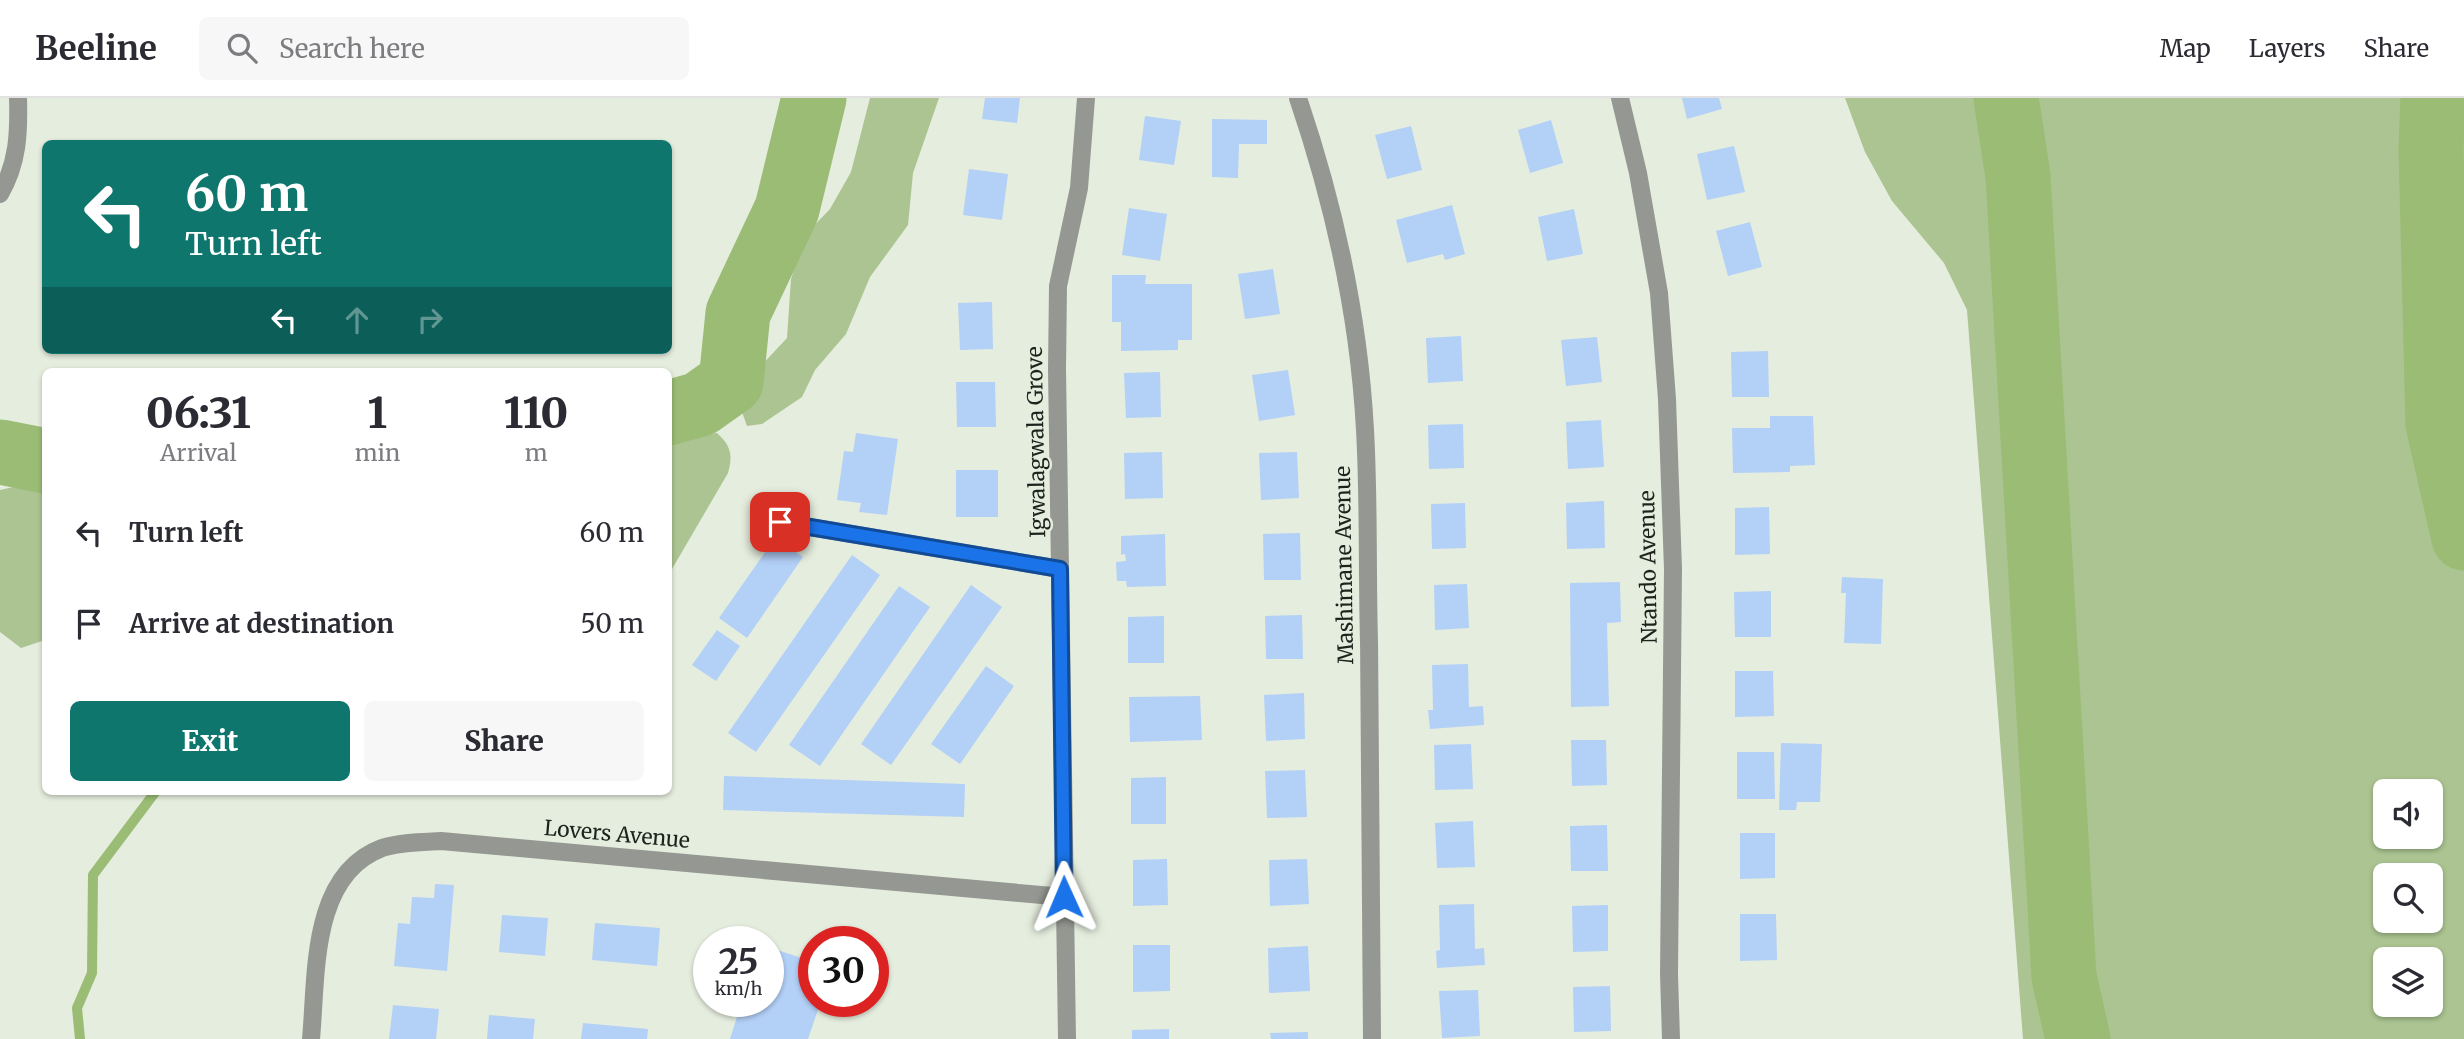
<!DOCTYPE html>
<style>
body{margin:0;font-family:Merriweather,serif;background:#f7f7f7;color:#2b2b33;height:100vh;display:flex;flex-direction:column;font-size:26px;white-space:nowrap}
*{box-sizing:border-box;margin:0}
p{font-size:23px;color:#7c7c81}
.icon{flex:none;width:38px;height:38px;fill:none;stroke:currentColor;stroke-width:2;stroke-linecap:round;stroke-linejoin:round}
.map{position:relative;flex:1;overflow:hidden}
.panel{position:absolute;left:42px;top:270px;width:630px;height:427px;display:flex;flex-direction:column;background:#fff;border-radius:10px;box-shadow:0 2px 5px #0004}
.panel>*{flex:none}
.top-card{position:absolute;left:42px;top:42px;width:630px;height:214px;border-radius:10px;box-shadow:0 2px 5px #0004;background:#0f766e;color:#fff;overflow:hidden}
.buttons{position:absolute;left:2373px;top:681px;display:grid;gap:14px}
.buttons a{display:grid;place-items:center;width:70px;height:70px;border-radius:10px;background:#fff;box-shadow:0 2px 5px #0004;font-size:35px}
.speed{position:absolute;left:693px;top:828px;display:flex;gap:14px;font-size:35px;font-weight:700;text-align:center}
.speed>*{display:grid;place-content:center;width:91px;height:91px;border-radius:50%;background:#fff;box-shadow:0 2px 5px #0004;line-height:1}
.speed small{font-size:18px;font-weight:400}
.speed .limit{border:10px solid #d22;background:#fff;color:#111}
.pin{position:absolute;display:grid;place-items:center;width:60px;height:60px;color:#fff;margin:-30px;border-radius:14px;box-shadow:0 4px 10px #0006}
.me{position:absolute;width:77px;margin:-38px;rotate:359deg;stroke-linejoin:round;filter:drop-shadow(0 0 5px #0008)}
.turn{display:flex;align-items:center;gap:24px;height:147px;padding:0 28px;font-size:32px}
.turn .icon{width:91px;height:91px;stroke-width:2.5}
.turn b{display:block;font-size:49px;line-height:60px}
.lanes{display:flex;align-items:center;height:66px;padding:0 28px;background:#0003;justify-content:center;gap:35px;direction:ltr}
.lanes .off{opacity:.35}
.eta{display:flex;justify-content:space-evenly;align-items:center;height:119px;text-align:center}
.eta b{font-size:42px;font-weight:800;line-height:49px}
.cta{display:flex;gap:14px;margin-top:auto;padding:14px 28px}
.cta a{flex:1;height:80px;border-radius:10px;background:#0f766e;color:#fff;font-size:28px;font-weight:800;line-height:80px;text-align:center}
.cta a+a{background:#f7f7f7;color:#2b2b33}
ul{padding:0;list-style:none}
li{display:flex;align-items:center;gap:21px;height:91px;padding:0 28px}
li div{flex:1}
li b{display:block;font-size:26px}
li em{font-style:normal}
header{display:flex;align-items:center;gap:42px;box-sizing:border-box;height:98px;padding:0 35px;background:#fff;border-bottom:2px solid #e1e1e2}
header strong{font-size:33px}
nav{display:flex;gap:38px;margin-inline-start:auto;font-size:24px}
.search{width:490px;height:63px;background:#f7f7f7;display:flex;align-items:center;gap:18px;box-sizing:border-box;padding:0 24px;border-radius:10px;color:#7c7c81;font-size:26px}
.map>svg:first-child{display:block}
.green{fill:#abc491;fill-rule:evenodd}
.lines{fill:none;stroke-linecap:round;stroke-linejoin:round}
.stream{stroke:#9abc74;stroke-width:10}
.river{stroke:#9abc74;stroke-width:65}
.building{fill:#b3d0f7}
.street{stroke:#959892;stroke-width:18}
.route-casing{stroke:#114b97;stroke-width:18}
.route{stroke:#1a73e8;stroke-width:12}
.labels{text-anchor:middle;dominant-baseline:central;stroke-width:5;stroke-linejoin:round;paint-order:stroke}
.street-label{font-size:21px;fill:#1e211c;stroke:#e5edde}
</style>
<header>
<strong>Beeline</strong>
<div class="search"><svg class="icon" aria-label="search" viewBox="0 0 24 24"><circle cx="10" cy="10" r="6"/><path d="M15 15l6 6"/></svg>Search here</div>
<nav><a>Map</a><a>Layers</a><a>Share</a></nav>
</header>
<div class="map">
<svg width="2464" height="941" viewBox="0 0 2464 941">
<rect width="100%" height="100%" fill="#e5edde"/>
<g class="green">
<polygon points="870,0 939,0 913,75 908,127 870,179 846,236 815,272 802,299 762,326 747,328 742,314 758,271 787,240 791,181 805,137 830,111 851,74"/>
<path d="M1845,0H2464V941H2023L1967,212L1944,165L1892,103L1865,54ZM2385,693H2431V738H2385ZM2385,777H2431V822H2385ZM2385,861H2431V906H2385Z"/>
<path d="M717,335C731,348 733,357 728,375L672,471L669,473V347L689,338Z"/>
<polygon points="45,382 45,542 21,550 0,534 0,392"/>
</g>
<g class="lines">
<polyline class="stream" points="80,941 77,910 92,875 93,777 156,693"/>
<g class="river">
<polyline points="2006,0 2018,78 2064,879 2078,941"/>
<polyline points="2433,0 2431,50 2438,326 2464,440"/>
<polyline points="668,315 700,306 731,284 738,215 787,111 814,0"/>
<polyline points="0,354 46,363"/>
</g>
</g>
<g class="building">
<polygon points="985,0 1020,0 1017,25 982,21"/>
<polygon points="1682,0 1719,0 1722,11 1687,21"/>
<polygon points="1145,18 1181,23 1174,67 1139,62"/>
<polygon points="1212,21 1267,22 1267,46 1239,46 1238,80 1212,79"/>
<polygon points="1551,22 1563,65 1530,75 1518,32"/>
<polygon points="1411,28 1422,72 1387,81 1375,37"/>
<polygon points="1734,48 1745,94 1707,102 1697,56"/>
<polygon points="969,71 1008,76 1002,122 963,117"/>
<polygon points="1452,107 1465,156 1445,162 1443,156 1407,165 1396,122"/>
<polygon points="1129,110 1167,116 1160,163 1122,157"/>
<polygon points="1574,111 1583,156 1547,163 1538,119"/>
<polygon points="1750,124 1762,169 1728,178 1716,133"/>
<polygon points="1273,171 1280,216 1245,221 1238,176"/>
<polygon points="1112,177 1146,177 1145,186 1192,186 1192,242 1178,242 1178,252 1121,253 1121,224 1112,224"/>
<polygon points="992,204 993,251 960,252 958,205"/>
<polygon points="1461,238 1463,283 1428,285 1426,240"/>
<polygon points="1597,239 1602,284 1566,288 1561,242"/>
<polygon points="1768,253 1769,299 1732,299 1731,254"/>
<polygon points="1288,272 1295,317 1259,323 1252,277"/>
<polygon points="1160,274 1161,319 1126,320 1124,275"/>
<polygon points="956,284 995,284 996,329 957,329"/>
<polygon points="1770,318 1813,318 1815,367 1790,368 1790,374 1733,375 1732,330 1770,330"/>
<polygon points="1601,322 1604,369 1568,371 1566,324"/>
<polygon points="1463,326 1464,370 1429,371 1428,327"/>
<polygon points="856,335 898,341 887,417 859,414 861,405 837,402 844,353 853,354"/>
<polygon points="1162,354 1163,400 1125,401 1124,355"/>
<polygon points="1297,354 1299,400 1261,402 1259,355"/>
<rect x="956" y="372" width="42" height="47"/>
<polygon points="1604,403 1605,450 1567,451 1566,405"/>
<polygon points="1465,405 1466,450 1432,451 1431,406"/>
<polygon points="1769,409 1770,456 1735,457 1735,410"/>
<polygon points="1300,435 1301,482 1264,482 1263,436"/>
<polygon points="1165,436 1166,488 1127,489 1126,483 1117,483 1116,464 1126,463 1125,456 1121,457 1121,438"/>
<polygon points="775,440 803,459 747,540 719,520"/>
<polygon points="852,457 880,477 756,654 728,635"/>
<polygon points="1842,479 1883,481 1881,546 1844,545 1846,495 1841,495"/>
<polygon points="1620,484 1621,524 1607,525 1609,608 1571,609 1570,485"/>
<polygon points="1467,486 1469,530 1435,532 1434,487"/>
<polygon points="971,487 1002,509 891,667 861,646"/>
<polygon points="899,488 930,509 820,668 789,647"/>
<polygon points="1771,493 1771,539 1735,539 1734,494"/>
<polygon points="1302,517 1303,561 1266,561 1265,518"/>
<polygon points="1164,518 1164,565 1128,565 1128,519"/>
<polygon points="717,532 740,548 716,583 692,567"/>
<polygon points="1468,566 1469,609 1483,608 1484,627 1430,631 1428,612 1433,612 1432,567"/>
<polygon points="986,568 1014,588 960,666 931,646"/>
<polygon points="1735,573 1773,573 1774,618 1735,619"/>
<polygon points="1304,595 1305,641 1266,643 1264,597"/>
<polygon points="1200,598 1202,642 1130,644 1129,599"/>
<polygon points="1571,642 1606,642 1607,687 1572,688"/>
<polygon points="1781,645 1822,646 1820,704 1797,704 1796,712 1779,712"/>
<polygon points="1471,646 1473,691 1435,692 1434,647"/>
<polygon points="1737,654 1774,654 1775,701 1737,701"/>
<polygon points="1305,672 1307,719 1267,720 1265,673"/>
<polygon points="724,678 965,686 964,719 723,712"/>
<polygon points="1166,679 1166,726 1131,726 1131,680"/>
<polygon points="1473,723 1475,769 1437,770 1435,725"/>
<polygon points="1607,727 1608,773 1571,773 1570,728"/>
<polygon points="1740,735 1775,735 1775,780 1740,781"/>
<polygon points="1167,761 1168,807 1133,808 1133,762"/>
<polygon points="1307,761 1309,806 1270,808 1269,762"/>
<polygon points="435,786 454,787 447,873 394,868 398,825 410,826 412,799 434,800"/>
<polygon points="1474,806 1475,851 1484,850 1485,867 1437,870 1436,853 1440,852 1439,807"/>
<polygon points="1608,807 1608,853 1573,854 1572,808"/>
<polygon points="1740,816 1776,816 1777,862 1740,863"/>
<polygon points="502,817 548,820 545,858 499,854"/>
<polygon points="595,825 660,830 657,868 592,862"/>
<polygon points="1133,847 1170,847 1170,893 1133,894"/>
<polygon points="1308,848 1310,893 1269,895 1268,850"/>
<polygon points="768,849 814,864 814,903 821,903 808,941 730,941 742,903 768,903"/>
<polygon points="1610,888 1611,933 1574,934 1573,889"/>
<polygon points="1478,892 1480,938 1442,940 1439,893"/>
<polygon points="393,907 439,911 436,941 389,941"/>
<polygon points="489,917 535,921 533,941 487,941"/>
<polygon points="583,925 648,931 647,941 581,941"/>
<polygon points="1169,931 1169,941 1132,941 1132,932"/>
<polygon points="1308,934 1308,941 1271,941 1270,935"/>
</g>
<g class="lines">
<g class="street">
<path d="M1298,0C1334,106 1359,220 1365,332C1369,402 1367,473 1369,544C1371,676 1372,808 1372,941"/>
<polyline points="1620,0 1638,75 1659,195 1667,301 1673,471 1669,876 1671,941"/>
<path d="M0,96C18,65 19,35 18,0"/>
<polyline points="780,424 1060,471"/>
<path d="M311,941C317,877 310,777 382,750C400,744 422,744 441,743L1064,799"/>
<polyline points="1067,941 1057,271 1058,188 1079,90 1086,0"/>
</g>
</g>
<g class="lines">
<defs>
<polyline id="route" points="780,424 1060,471 1064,799"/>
</defs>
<use href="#route" class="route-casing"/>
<use href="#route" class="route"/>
</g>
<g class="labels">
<g class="street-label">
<text transform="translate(1036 344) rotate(-91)">Igwalagwala Grove</text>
<text transform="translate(1344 467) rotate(-91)">Mashimane Avenue</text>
<text transform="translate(1648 469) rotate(-91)">Ntando Avenue</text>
<text transform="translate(617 736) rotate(5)">Lovers Avenue</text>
</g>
</g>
</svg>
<div class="buttons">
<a><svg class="icon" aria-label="sound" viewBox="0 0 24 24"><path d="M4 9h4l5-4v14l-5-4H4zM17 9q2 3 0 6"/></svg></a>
<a><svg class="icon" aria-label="search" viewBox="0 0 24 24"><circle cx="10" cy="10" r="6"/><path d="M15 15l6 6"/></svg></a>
<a><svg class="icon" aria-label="layers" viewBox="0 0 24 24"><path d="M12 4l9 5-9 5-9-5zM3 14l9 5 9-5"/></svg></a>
</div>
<div class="speed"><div>25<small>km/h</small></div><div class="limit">30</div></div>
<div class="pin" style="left:780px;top:424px;background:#d93025"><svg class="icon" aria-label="arrive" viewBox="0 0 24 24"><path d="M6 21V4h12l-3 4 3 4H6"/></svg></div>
<svg class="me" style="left:1064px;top:799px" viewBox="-20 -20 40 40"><path d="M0-17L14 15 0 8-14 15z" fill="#1a73e8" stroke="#fff" stroke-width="4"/></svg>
<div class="top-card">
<div class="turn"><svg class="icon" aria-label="left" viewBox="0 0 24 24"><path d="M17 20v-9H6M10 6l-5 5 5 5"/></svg><div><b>60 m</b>Turn left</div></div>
<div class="lanes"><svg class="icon" aria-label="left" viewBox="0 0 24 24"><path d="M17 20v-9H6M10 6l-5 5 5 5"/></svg><svg class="icon off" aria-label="ahead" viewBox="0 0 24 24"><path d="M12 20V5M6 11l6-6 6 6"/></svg><svg class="icon off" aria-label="right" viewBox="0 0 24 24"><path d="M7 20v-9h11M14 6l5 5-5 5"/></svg></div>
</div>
<section class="panel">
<div class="eta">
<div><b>06:31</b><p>Arrival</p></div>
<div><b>1</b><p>min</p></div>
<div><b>110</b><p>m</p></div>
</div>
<ul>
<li><svg class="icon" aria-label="left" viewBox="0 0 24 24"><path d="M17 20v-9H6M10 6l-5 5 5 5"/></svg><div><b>Turn left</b></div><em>60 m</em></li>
<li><svg class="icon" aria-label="arrive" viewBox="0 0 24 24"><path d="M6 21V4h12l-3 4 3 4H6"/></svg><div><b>Arrive at destination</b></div><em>50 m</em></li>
</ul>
<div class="cta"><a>Exit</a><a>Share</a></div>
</section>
</div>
